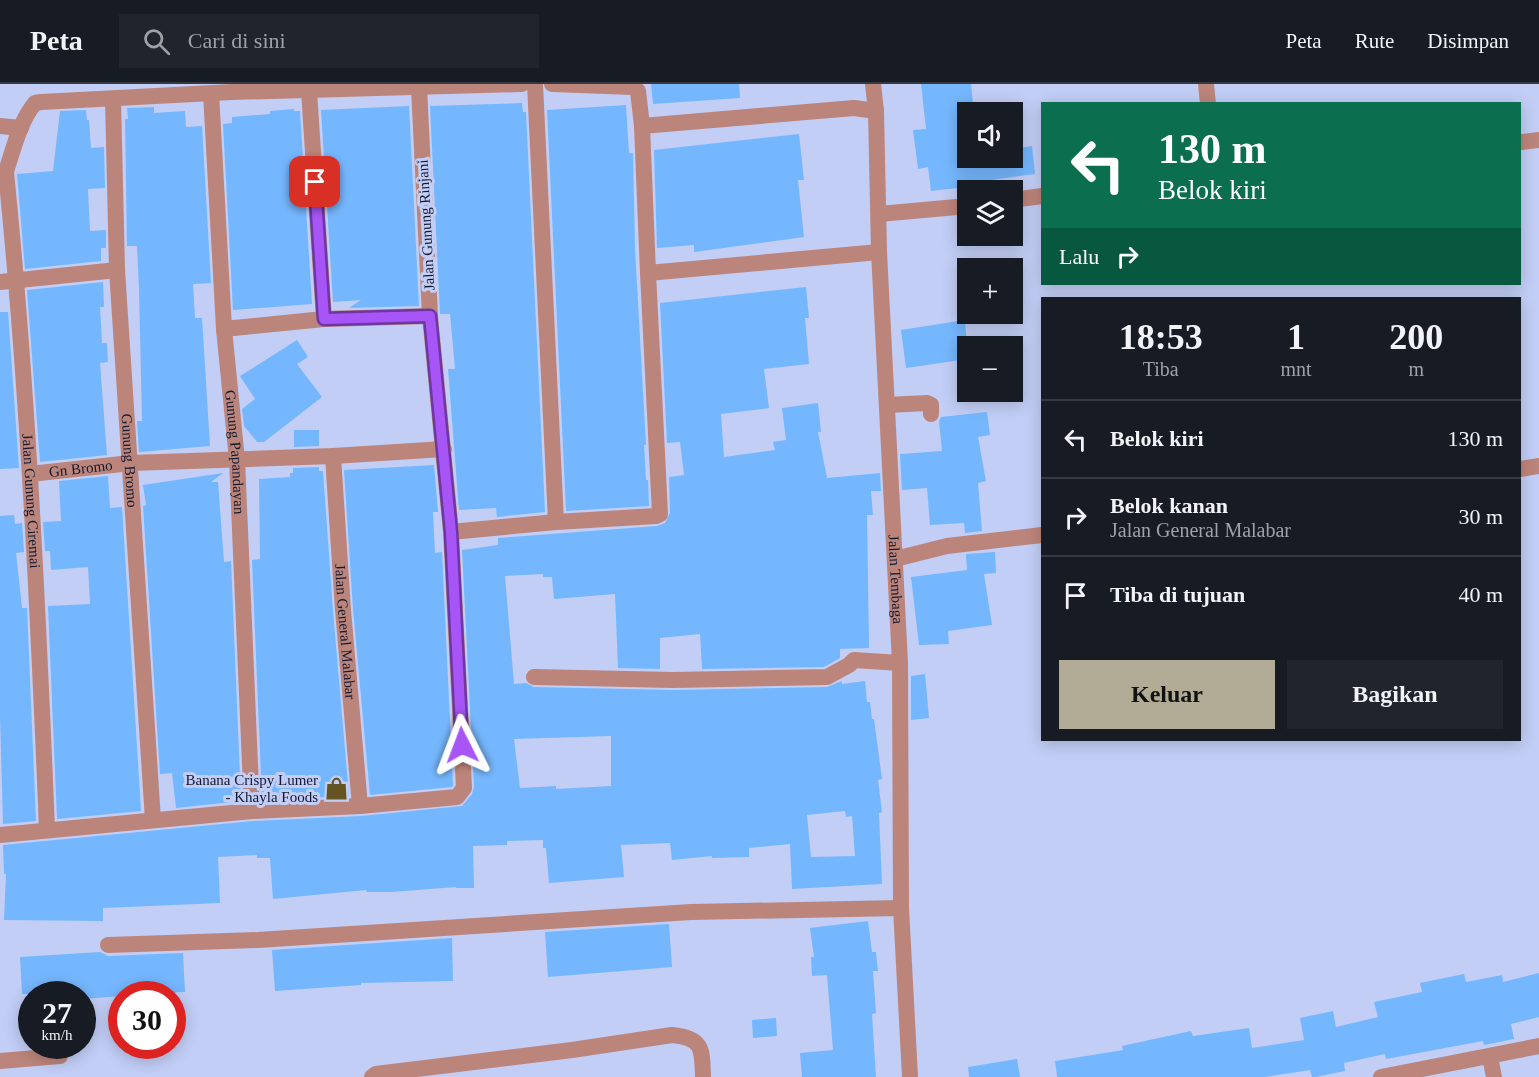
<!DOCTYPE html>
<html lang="id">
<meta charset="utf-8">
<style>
body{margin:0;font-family:Georgia,serif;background:#20242c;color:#f1f3f6;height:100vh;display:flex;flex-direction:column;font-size:22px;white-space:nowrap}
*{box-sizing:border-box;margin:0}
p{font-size:20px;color:#9ea1a6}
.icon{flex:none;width:33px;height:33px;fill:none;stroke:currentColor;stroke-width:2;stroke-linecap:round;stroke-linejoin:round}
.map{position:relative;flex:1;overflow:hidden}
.drawer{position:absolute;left:1041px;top:213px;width:480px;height:444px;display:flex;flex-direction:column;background:#171b24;border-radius:0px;box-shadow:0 3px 15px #0003}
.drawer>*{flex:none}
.hud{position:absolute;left:1041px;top:18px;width:480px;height:183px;border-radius:0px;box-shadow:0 3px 15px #0003;background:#0b6e4f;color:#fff;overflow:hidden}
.tools{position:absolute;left:957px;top:18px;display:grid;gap:12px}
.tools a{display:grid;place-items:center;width:66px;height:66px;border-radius:0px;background:#171b24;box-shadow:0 3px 15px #0003;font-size:30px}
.speed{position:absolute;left:18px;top:897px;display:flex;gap:12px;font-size:30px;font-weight:700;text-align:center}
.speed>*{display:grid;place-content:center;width:78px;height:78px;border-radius:50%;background:#171b24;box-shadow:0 3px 15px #0003;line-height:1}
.speed small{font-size:15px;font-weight:400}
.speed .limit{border:9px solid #d22;background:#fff;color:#111}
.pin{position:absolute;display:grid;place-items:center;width:51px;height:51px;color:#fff;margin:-26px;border-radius:12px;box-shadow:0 3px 9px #0006}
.me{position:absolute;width:66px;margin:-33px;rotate:357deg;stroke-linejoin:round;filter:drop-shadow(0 0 4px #0008)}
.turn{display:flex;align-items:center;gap:21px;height:126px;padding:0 18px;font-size:27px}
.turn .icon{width:78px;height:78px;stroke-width:2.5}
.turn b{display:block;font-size:42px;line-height:51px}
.then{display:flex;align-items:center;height:57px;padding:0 18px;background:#0003;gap:12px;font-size:22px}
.eta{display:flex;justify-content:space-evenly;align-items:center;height:102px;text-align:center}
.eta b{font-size:36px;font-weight:800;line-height:42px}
.button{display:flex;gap:12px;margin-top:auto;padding:12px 18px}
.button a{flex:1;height:69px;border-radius:0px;background:#b2ab96;color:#111;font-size:24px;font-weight:800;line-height:69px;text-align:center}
.button a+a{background:#20242c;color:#f1f3f6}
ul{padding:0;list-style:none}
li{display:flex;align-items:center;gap:18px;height:78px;padding:0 18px;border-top:2px solid #363941}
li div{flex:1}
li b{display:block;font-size:22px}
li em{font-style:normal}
header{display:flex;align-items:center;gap:36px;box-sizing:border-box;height:84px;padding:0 30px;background:#171b24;border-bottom:2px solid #363941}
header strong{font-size:28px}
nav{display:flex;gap:33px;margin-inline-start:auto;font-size:21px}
.search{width:420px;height:54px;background:#20242c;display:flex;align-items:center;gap:15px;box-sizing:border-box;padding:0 21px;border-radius:0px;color:#9ea1a6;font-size:22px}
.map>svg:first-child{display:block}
.building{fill:#75b7fe;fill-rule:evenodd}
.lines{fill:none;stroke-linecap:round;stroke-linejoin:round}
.minor{stroke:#bc857b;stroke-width:16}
.route-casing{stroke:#6d37a1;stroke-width:15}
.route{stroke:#a855f7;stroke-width:10}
.labels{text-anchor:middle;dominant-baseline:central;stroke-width:6;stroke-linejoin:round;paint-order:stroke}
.street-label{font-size:15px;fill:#131930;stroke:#c2cef6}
.poi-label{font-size:15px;fill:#131930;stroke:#c2cef6;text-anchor:end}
</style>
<header>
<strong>Peta</strong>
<div class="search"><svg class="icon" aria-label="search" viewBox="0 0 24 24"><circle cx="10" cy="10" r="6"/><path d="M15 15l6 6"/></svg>Cari di sini</div>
<nav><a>Peta</a><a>Rute</a><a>Disimpan</a></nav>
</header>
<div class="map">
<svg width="1539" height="993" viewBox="0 0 1539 993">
<rect width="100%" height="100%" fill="#c2cef6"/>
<g class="building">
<polygon points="651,0 739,0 740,14 653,20"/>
<polygon points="921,0 971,0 973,20 968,21 968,74 1012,74 1012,65 1032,62 1035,90 991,96 992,100 931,107 928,83 918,85 913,46 926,45"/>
<polygon points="522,19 523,28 526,28 545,428 497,433 496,424 459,426 448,285 455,285 450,230 440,230 430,22"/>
<polygon points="626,21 629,69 633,69 635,165 646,361 644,361 646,396 648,396 649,422 566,427 547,26"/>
<polygon points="409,22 419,222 349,224 361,216 333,218 321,26"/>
<polygon points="154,23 154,29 185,27 186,43 202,42 211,199 193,200 195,234 202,234 210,362 139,368 137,337 142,337 139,205 137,162 127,162 125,35 128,35 127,24"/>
<polygon points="294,25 294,27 300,27 312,220 233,226 223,40 232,39 232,33 270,30 270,27"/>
<polygon points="86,26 87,36 89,36 91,64 104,63 105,104 88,105 90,147 106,146 106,164 101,164 101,177 25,185 17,90 53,87 60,27"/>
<polygon points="799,50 804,96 798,96 804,153 694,168 694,161 657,164 654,66"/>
<polygon points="103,198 104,223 100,223 102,259 107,259 108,278 100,279 107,371 40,378 27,206"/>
<path d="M806,203L809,234H805L809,280L764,285L769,324L721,330L724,373L775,366L773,358L786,356L782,324L818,319L821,348H818L827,394L880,389L881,407H871L873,431H867L869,564L840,565V574L824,583L702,585L700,550L660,554V585L618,584L615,510L554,515L552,493H543V490L505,492L514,600L526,599L534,603L673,606L827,603L842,597V600L865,597L867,618H870L872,635H874L882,695L878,696L882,728L879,729L882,800L792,805L790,760L749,764V773L712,774V772L672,776L670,759L621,761L624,793L549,799L546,764H543V756L507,757V761L473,762L474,804H456V803L392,808H367L366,806L273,815L270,774H257V771L218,773L220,819L103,824V837L4,836L6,790H4L3,761L253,737L361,732L462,722L472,710L474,703L462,466L498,461V454L657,442L665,439L670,429L669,393L684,391L680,358L667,359L660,219ZM611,652V702L556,705V702L520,704L514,655ZM845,727L846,733L852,732L855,772L811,773L807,731Z"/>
<polygon points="0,228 8,228 19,384 0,385"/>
<polygon points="965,236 968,275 906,284 901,246"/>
<polygon points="297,256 308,273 297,280 322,313 264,358 257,358 244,342 242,325 255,315 240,292"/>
<polygon points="987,328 990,351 978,353 986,397 978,399 982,447 965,449 964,439 930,441 927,404 902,406 900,370 942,367 939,337 941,333"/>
<polygon points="294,346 319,346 319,362 294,363"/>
<polygon points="434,381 438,428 433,428 435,469 442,468 453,701 452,703 370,711 353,525 344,386"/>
<polygon points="319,383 319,387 323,387 333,527 349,712 262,716 252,476 260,475 259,395 290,393 290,389 293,389 293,384"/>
<polygon points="223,389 211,398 218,398 224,478 231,477 241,717 176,724 172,689 160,690 143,422 146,421 143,401"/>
<polygon points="108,392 110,424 122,423 141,727 57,735 48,522 90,520 88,483 51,486 50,467 45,467 43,438 61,437 59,397"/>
<polygon points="14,431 15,440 22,439 24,468 16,469 22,524 27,524 36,737 3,740 0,632 0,432"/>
<polygon points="995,468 996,489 984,490 992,541 948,547 949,560 919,561 911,493 967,486 966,470"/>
<polygon points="925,590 929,634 911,636 911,592"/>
<polygon points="868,837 872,868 876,868 878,887 873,887 876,929 872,930 876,993 802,993 800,969 833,966 827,891 812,892 811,873 814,873 810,844"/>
<polygon points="669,840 672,883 548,893 545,848"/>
<polygon points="452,854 453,897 361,899 361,901 275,907 272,866"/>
<polygon points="100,868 108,872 183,869 185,908 122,910 122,912 82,915 82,910 22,910 20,873"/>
<polygon points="1539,889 1539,933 1511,940 1514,955 1484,961 1483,957 1386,975 1385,970 1344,979 1345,987 1316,993 1312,993 1310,986 1265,993 1057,993 1055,977 1123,966 1122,962 1191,947 1193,952 1249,944 1252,964 1304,956 1300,934 1333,927 1336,943 1378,933 1374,918 1422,908 1420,899 1464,890 1466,898 1502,891 1503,898"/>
<polygon points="776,934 777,952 753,954 752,936"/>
<polygon points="1017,975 1020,993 969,993 968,983"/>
</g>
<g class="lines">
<g class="minor">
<polyline points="535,0 556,438"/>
<polyline points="552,0 633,3 638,7 642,42"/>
<path id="s1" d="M873,0L876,27L879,168L900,579L901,824L910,993"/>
<polyline points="1206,0 1208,20"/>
<polyline points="309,7 324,235"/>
<path id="s2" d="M211,9L224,245L237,376L252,727"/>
<path id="s3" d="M113,15L117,186L153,736"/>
<polyline points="876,27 854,24 642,42 648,189 879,168"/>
<polyline points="0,42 21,44"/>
<polyline points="1522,58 1539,56"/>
<path id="s4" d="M6,88C28,307 38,526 47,745"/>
<path d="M2,99C12,73 17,41 35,19L41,18L232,8L522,0"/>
<polyline points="1012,116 1042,112"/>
<polyline points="879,130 968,122"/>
<polyline points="0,198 117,186"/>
<polyline points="224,245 324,235 430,232"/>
<polyline points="887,321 927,319 931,321 931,330"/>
<path id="s5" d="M333,372L343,526L360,722"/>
<polyline points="1520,385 1539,382"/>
<path id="s6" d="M30,390L131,379L333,372L444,365"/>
<polyline points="451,448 556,438 656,432 660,430 648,189"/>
<polyline points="895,475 947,462 1042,451"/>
<polyline points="534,593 673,596 827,593 849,581 854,576 900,579"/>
<polyline points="0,751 252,727 360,722 457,713 464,704 451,448 430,232 419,3"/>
<polyline points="108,861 258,856 691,828 901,824"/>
<polyline points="1490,973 1494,993"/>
<polyline points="0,977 60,972"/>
<path d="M372,993L376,990L572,966L672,951C704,954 702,966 703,993"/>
<polyline points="1381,993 1539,962"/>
</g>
</g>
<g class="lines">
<defs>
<polyline id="route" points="315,98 324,235 430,232 451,448 462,661"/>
</defs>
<use href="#route" class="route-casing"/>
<use href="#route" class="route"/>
</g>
<defs>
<symbol id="shop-bare" viewBox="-9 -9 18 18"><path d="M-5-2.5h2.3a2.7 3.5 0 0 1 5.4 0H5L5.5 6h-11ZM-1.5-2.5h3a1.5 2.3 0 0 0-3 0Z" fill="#645421" stroke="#c2cef6" stroke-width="2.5" paint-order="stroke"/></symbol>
</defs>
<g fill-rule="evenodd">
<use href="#shop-bare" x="320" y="688" width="33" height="33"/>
</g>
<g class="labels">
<g class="street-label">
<text transform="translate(426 141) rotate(-93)">Jalan Gunung Rinjani</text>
<text stroke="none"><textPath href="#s2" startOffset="360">Gunung Papandayan</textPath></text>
<text stroke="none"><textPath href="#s3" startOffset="362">Gunung Bromo</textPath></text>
<text stroke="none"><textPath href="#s6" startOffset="51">Gn Bromo</textPath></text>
<text stroke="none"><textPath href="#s4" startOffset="330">Jalan Gunung Ciremai</textPath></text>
<text stroke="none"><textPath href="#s1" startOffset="496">Jalan Tembaga</textPath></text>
<text stroke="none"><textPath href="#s5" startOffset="176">Jalan General Malabar</textPath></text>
</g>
<g class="poi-label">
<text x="318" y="696">Banana Crispy Lumer<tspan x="318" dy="17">- Khayla Foods</tspan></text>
</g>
</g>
</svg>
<div class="tools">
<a><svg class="icon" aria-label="sound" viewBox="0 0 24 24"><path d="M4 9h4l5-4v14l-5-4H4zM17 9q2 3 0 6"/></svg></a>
<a><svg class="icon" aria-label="layers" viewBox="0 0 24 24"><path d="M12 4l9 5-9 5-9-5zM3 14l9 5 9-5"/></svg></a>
<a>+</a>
<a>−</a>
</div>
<div class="speed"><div>27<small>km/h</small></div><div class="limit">30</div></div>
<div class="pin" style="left:315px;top:98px;background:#d93025"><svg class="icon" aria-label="arrive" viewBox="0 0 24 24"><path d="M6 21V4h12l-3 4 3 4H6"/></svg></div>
<svg class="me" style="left:462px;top:661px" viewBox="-20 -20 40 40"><path d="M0-17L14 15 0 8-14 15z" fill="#a855f7" stroke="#fff" stroke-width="4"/></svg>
<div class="hud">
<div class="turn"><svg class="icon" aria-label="left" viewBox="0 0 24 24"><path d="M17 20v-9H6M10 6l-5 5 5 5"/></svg><div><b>130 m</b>Belok kiri</div></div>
<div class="then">Lalu<svg class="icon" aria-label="right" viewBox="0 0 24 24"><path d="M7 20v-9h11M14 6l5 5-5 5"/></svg></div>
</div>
<section class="drawer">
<div class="eta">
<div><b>18:53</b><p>Tiba</p></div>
<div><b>1</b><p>mnt</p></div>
<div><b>200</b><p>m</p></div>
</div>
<ul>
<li><svg class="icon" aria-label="left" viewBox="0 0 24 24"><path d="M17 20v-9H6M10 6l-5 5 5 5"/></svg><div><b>Belok kiri</b></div><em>130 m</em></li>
<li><svg class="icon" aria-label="right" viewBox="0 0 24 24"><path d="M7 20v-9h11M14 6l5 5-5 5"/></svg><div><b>Belok kanan</b><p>Jalan General Malabar</p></div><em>30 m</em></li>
<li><svg class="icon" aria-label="arrive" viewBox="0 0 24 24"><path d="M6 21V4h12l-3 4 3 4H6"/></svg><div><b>Tiba di tujuan</b></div><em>40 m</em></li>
</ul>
<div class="button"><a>Keluar</a><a>Bagikan</a></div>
</section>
</div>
